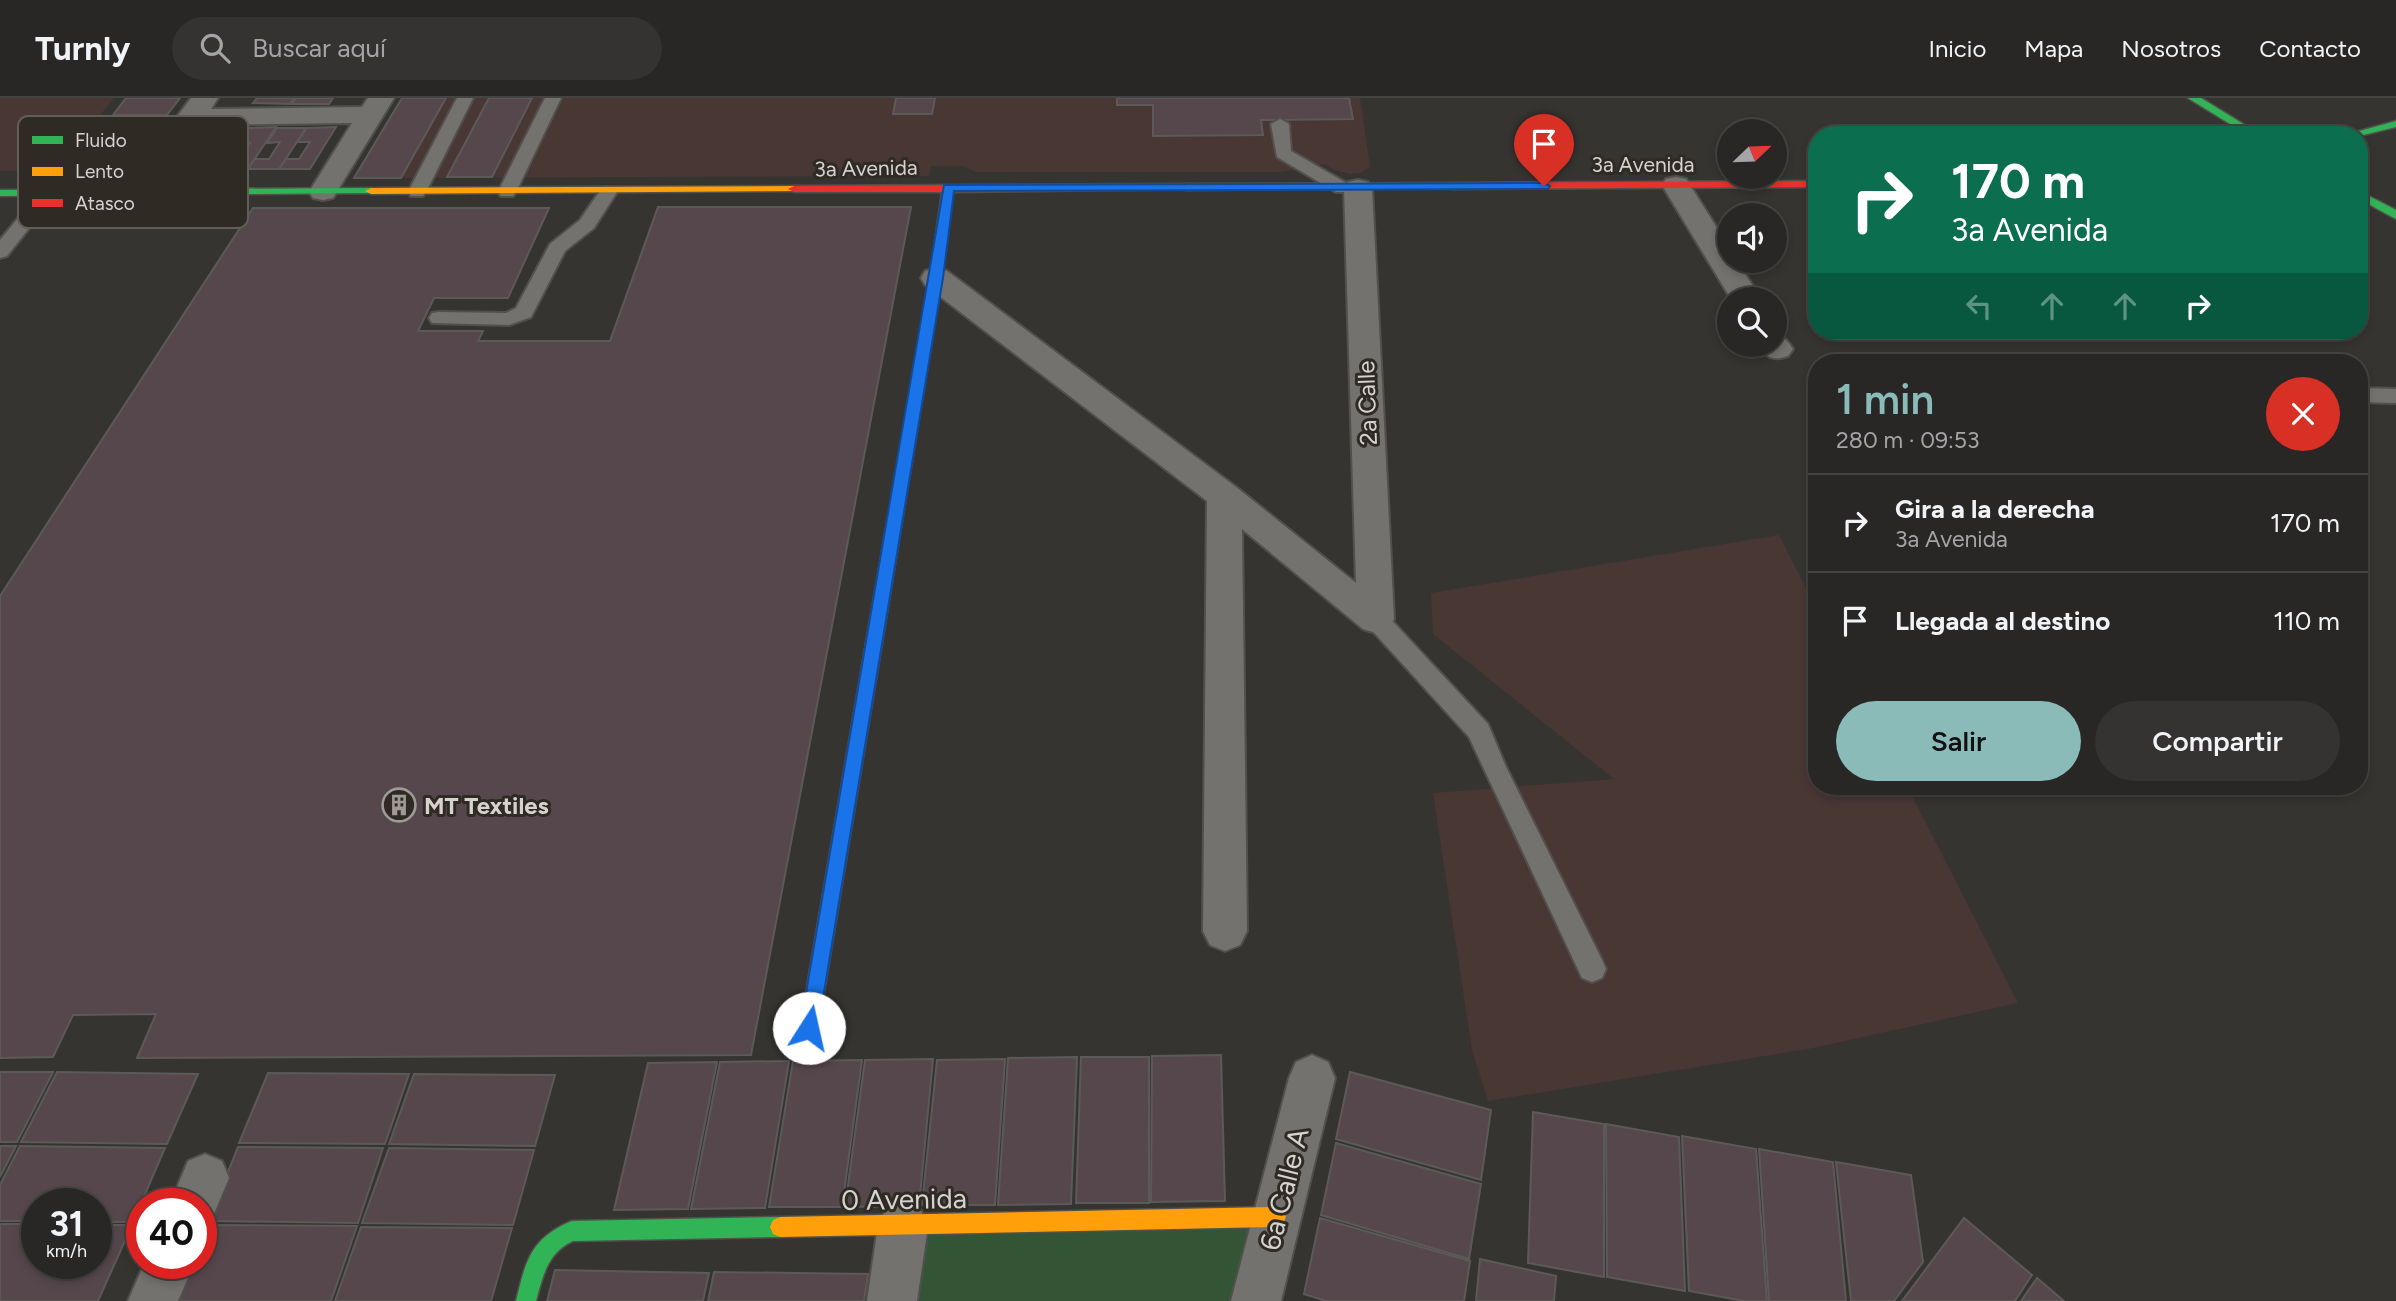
<!DOCTYPE html>
<html lang="es">
<meta charset="utf-8">
<style>
body{margin:0;font-family:Figtree,sans-serif;background:#343332;color:#f1f3f6;height:100vh;display:flex;flex-direction:column;font-size:26px;white-space:nowrap}
*{box-sizing:border-box;margin:0}
p{font-size:23px;color:#a5a5a7}
.icon{flex:none;width:38px;height:38px;fill:none;stroke:currentColor;stroke-width:2;stroke-linecap:round;stroke-linejoin:round}
.map{position:relative;flex:1;overflow:hidden}
.drawer{position:absolute;left:1808px;top:256px;width:560px;height:441px;display:flex;flex-direction:column;background:#282725;border-radius:28px;box-shadow:0 4px 10px #0003,0 0 0 2px #444442}
.drawer>*{flex:none}
.hud{position:absolute;left:1808px;top:28px;width:560px;height:214px;border-radius:28px;box-shadow:0 4px 10px #0003,0 0 0 2px #444442;background:#0b6e4f;color:#fff;overflow:hidden}
.needle{width:46px;rotate:67deg}
.buttons{position:absolute;left:1717px;top:21px;display:grid;gap:14px}
.buttons a{display:grid;place-items:center;width:70px;height:70px;border-radius:50%;background:#282725;box-shadow:0 4px 10px #0003,0 0 0 2px #444442;font-size:35px}
.speed{position:absolute;left:21px;top:1090px;display:flex;gap:14px;font-size:35px;font-weight:700;text-align:center}
.speed>*{display:grid;place-content:center;width:91px;height:91px;border-radius:50%;background:#282725;box-shadow:0 4px 10px #0003,0 0 0 2px #444442;line-height:1}
.speed small{font-size:18px;font-weight:400}
.speed .limit{border:10px solid #d22;background:#fff;color:#111}
.pin{position:absolute;display:grid;place-items:center;width:60px;height:60px;color:#fff;margin:-72px -30px;border-radius:50% 50% 50% 0;rotate:-45deg;box-shadow:0 0 7px #0007}
.pin .icon{rotate:45deg}
.me{position:absolute;width:77px;margin:-38px;rotate:10deg;stroke-linejoin:round;filter:drop-shadow(0 0 5px #0008)}
.turn{display:flex;align-items:center;gap:24px;height:147px;padding:0 28px;font-size:32px}
.turn .icon{width:91px;height:91px;stroke-width:2.5}
.turn b{display:block;font-size:49px;line-height:60px}
.lanes{display:flex;align-items:center;height:66px;padding:0 28px;background:#0003;justify-content:center;gap:35px;direction:ltr}
.lanes .off{opacity:.35}
.round{display:grid;place-items:center;flex:none;width:74px;height:74px;border-radius:37px;background:#343332}
.headline{display:flex;align-items:center;justify-content:space-between;height:119px;padding:0 28px}
h1{font-size:42px;font-weight:600;line-height:52px;color:#8bbbb9}
.primary-button{display:flex;gap:14px;margin-top:auto;padding:14px 28px}
.primary-button a{flex:1;height:80px;border-radius:42px;background:#8bbbb9;color:#111;font-size:28px;font-weight:600;line-height:80px;text-align:center}
.primary-button a+a{background:#343332;color:#f1f3f6}
ul{padding:0;list-style:none}
li{display:flex;align-items:center;gap:21px;height:98px;padding:0 28px;border-top:2px solid #444442}
li div{flex:1}
li b{display:block;font-size:26px}
li em{font-style:normal}
header{display:flex;align-items:center;gap:42px;box-sizing:border-box;height:98px;padding:0 35px;background:#282725;border-bottom:2px solid #444442}
header strong{font-size:33px}
nav{display:flex;gap:38px;margin-inline-start:auto;font-size:24px}
.search{width:490px;height:63px;background:#343332;display:flex;align-items:center;gap:18px;box-sizing:border-box;padding:0 24px;border-radius:38px;color:#a5a5a7;font-size:26px}
.map>svg:first-child{display:block}
.industrial{fill:#493734}
.green{fill:#345535}
.building{fill:#56474d;stroke:#5c5a59;stroke-width:2}
.lines{fill:none;stroke-linecap:round;stroke-linejoin:round}
.lane-casing{stroke:#52504d;stroke-width:4}
.street-casing{stroke:#52504d;stroke-width:4}
.fast-casing{stroke:#52504d;stroke-width:3}
.slow-casing{stroke:#52504d;stroke-width:3}
.jam-casing{stroke:#52504d;stroke-width:3}
.lane{fill:#74726f;fill-rule:evenodd}
.street{fill:#74726f;fill-rule:evenodd}
.fast{fill:#30b455;fill-rule:evenodd}
.slow{fill:#ff9f0a;fill-rule:evenodd}
.jam{fill:#e5322d;fill-rule:evenodd}
.route{fill:#1a73e8;stroke:#114b97;stroke-width:2}
.labels{text-anchor:middle;dominant-baseline:central;stroke-width:6;stroke-linejoin:round;paint-order:stroke}
.far-street-label{font-size:21px;fill:#d6d3ce;stroke:#2f2b24}
.street-label{font-size:24px;fill:#d6d3ce;stroke:#2f2b24}
.poi-label{font-size:24px;font-weight:bold;fill:#d6d3ce;stroke:#2f2b24;text-anchor:start}
.near-street-label{font-size:28px;fill:#d6d3ce;stroke:#2f2b24}
.key{fill:#2f2b24;stroke:#615d57;stroke-width:2}
.key-label{font-size:19px;fill:#d6d3ce}
</style>
<header>
<strong>Turnly</strong>
<div class="search"><svg class="icon" aria-label="search" viewBox="0 0 24 24"><circle cx="10" cy="10" r="6"/><path d="M15 15l6 6"/></svg>Buscar aquí</div>
<nav><a>Inicio</a><a>Mapa</a><a>Nosotros</a><a>Contacto</a></nav>
</header>
<div class="map">
<svg width="2396" height="1203" viewBox="0 0 2396 1203">
<rect width="100%" height="100%" fill="#363431"/>
<g class="industrial">
<polygon points="0,0 114,0 55,72 0,73"/>
<polygon points="402,0 1360,0 1370,69 1360,75 1351,76 1334,72 1326,66 1280,74 976,74 963,68 931,68 929,78 354,80"/>
<polygon points="1779,437 1816,510 1816,688 1907,688 2018,905 1808,951 1488,1003 1472,952 1433,695 1614,681 1433,536 1431,495"/>
</g>
<polygon class="green" points="1276,1119 1256,1203 892,1203 903,1128"/>
<g class="building">
<polygon points="126,0 180,0 167,17 113,17"/>
<polygon points="257,0 294,0 290,6 253,5"/>
<polygon points="296,0 333,0 329,6 292,6"/>
<polygon points="402,0 446,0 401,80 354,80"/>
<polygon points="489,0 532,0 492,79 447,79"/>
<polygon points="896,0 935,0 932,16 893,16"/>
<polygon points="1117,0 1349,0 1353,21 1261,22 1263,37 1153,38 1153,7 1117,7"/>
<polygon points="166,17 153,35 98,35 112,18"/>
<polygon points="276,29 248,71 218,71 225,61 239,61 250,45 237,45 248,30"/>
<polygon points="336,29 310,71 279,71 286,61 299,61 310,44 297,44 307,30"/>
<polygon points="277,30 306,30 279,71 248,71 255,61 269,61 280,44 267,45"/>
<polygon points="658,109 911,109 751,957 137,960 156,916 73,917 53,959 0,960 0,498 253,110 549,110 508,200 434,200 418,233 483,233 478,243 610,243"/>
<polygon points="1221,957 1225,1103 1151,1104 1152,958"/>
<polygon points="1077,959 1071,1106 998,1107 1008,960"/>
<polygon points="1081,959 1149,959 1149,1105 1076,1105"/>
<polygon points="933,961 919,1108 845,1109 865,962"/>
<polygon points="1005,961 995,1107 922,1107 937,962"/>
<polygon points="862,962 842,1109 769,1109 793,963"/>
<polygon points="789,963 765,1110 691,1111 720,964"/>
<polygon points="717,964 688,1111 614,1112 648,965"/>
<polygon points="0,974 53,974 17,1044 0,1044"/>
<polygon points="57,974 198,976 167,1046 21,1044"/>
<polygon points="1350,974 1491,1012 1481,1082 1336,1041"/>
<polygon points="268,975 409,976 385,1046 239,1045"/>
<polygon points="414,976 555,977 535,1048 389,1046"/>
<polygon points="1533,1014 1604,1026 1604,1179 1528,1165"/>
<polygon points="1606,1026 1679,1039 1685,1193 1607,1179"/>
<polygon points="1682,1038 1756,1051 1767,1203 1744,1203 1689,1193"/>
<polygon points="1336,1045 1481,1086 1469,1161 1321,1117"/>
<polygon points="0,1048 16,1048 0,1079"/>
<polygon points="20,1048 165,1050 133,1124 96,1124 96,1106 37,1106 37,1123 0,1123 0,1087"/>
<polygon points="238,1049 383,1050 358,1125 208,1123"/>
<polygon points="389,1050 534,1052 513,1127 362,1125"/>
<polygon points="1759,1051 1833,1064 1846,1203 1769,1203"/>
<polygon points="1836,1064 1911,1077 1923,1164 1894,1203 1851,1203"/>
<polygon points="1320,1120 1470,1163 1464,1203 1326,1203 1304,1196"/>
<polygon points="1964,1120 2032,1177 2015,1203 1902,1203"/>
<polygon points="0,1126 37,1126 37,1166 96,1166 96,1127 132,1127 98,1203 0,1203"/>
<polygon points="207,1127 357,1128 331,1203 175,1203 191,1166 201,1166 201,1140"/>
<polygon points="361,1129 512,1130 491,1203 335,1203"/>
<polygon points="1480,1161 1556,1178 1554,1203 1476,1203"/>
<polygon points="555,1172 709,1175 703,1203 547,1203"/>
<polygon points="714,1174 868,1176 864,1203 708,1203"/>
<polygon points="2037,1180 2064,1203 2021,1203"/>
</g>
<g class="lines">
<defs>
<g id="lane">
<polygon points="457,0 473,0 426,94 423,98 411,98 408,94"/>
<polygon points="545,0 561,0 516,94 513,98 501,98 498,94"/>
<polygon points="1280,21 1289,26 1291,53 1348,86 1351,90 1348,94 1336,94 1277,59 1271,26"/>
<polygon points="608,89 617,94 594,130 565,153 531,219 509,227 432,225 429,220 432,215 439,214 506,215 516,210 550,146 580,122 602,90"/>
<polygon points="48,90 57,95 7,158 0,160 0,142 42,91"/>
<polygon points="2359,290 2396,291 2396,305 2359,304"/>
<polygon points="1376,512 1384,514 1488,626 1506,669 1602,862 1606,871 1602,880 1592,884 1582,880 1469,639 1368,528 1364,521 1368,514"/>
</g>
<g id="street">
<path d="M191,0H218L211,11L362,9L368,0H394L333,100L323,102L313,100L309,94L352,25L199,27C186,44 178,67 154,61L150,55Z"/>
<polygon points="1676,79 1686,81 1729,149 1729,163 1737,163 1761,201 1731,201 1662,87 1666,81"/>
<polygon points="1358,82 1368,84 1372,90 1394,521 1389,531 1376,535 1363,531 1242,431 1247,833 1240,847 1225,853 1210,847 1203,833 1207,403 925,187 921,180 925,173 936,170 947,173 1236,389 1356,485 1344,90 1348,84"/>
<path d="M1774,237C1785,239 1787,242 1793,251L1788,258C1773,263 1766,260 1758,247H1774Z"/>
<polygon points="1312,957 1328,964 1335,980 1281,1203 1231,1203 1289,980 1296,964"/>
<polygon points="205,1056 222,1063 229,1080 211,1123 201,1127 201,1106 170,1106 188,1063"/>
<polygon points="903,1103 920,1111 928,1128 917,1203 867,1203 878,1128 886,1111"/>
<polygon points="144,1166 194,1166 178,1203 128,1203"/>
</g>
<g id="fast">
<polygon points="2188,0 2201,0 2261,37 2248,37"/>
<polygon points="2396,23 2396,29 2359,38 2345,37"/>
<polygon points="1452,85 1458,88 1456,90 1186,92 1180,89 1186,86"/>
<polygon points="371,90 377,93 375,95 0,98 0,92"/>
<polygon points="2359,93 2396,112 2396,121 2359,101"/>
<polygon points="874,539 879,541 882,545 818,930 816,936 809,939 802,936 800,930 866,545 869,541"/>
<path d="M780,1119L787,1122L790,1129L787,1136L780,1139L573,1143C547,1155 543,1178 536,1203H516C526,1162 531,1140 572,1123Z"/>
</g>
<g id="slow">
<polygon points="794,88 800,91 798,93 371,96 365,93 371,90"/>
<polygon points="1276,1109 1283,1112 1286,1119 1283,1126 1276,1129 780,1139 773,1136 770,1129 773,1122 780,1119"/>
</g>
<g id="jam">
<polygon points="1816,83 1816,89 1452,91 1446,88 1452,85"/>
<polygon points="1186,86 1190,87 1190,91 953,94 942,180 882,545 879,549 869,549 866,545 930,180 942,94 794,94 788,91 794,88"/>
</g>
</defs>
<use href="#lane" class="lane-casing"/>
<use href="#street" class="street-casing"/>
<use href="#fast" class="fast-casing"/>
<use href="#slow" class="slow-casing"/>
<use href="#jam" class="jam-casing"/>
<use href="#lane" class="lane"/>
<use href="#street" class="street"/>
<use href="#fast" class="fast"/>
<use href="#slow" class="slow"/>
<use href="#jam" class="jam"/>
</g>
<polygon class="route" points="1544,85 1550,88 1548,91 954,93 943,180 818,930 815,937 809,939 802,937 800,930 944,87"/>
<defs>
<symbol id="building-ring" viewBox="-11 -11 22 22"><circle r="9.5" fill="#2f2b24" stroke="#9e9b97" stroke-width="1.5"/><path d="M-4-6H4V6H1V3H-1V6H-4ZM-2.5-4.3h1.7v1.8h-1.7ZM.8-4.3h1.7v1.8H.8ZM-2.5-1h1.7V.8h-1.7ZM.8-1h1.7V.8H.8Z" fill="#9e9b97"/></symbol>
</defs>
<g fill-rule="evenodd">
<use href="#building-ring" x="380" y="688" width="38" height="38"/>
</g>
<g class="labels">
<g class="far-street-label">
<text x="1643" y="66">3a Avenida</text>
<text transform="translate(866 70) rotate(-1)">3a Avenida</text>
</g>
<g class="street-label">
<text transform="translate(1367 305) rotate(-92)">2a Calle</text>
</g>
<g class="poi-label">
<text x="424" y="707">MT Textiles</text>
</g>
<g class="near-street-label">
<text transform="translate(1284 1091) rotate(-76)">6a Calle A</text>
<text transform="translate(904 1101) rotate(-1)">0 Avenida</text>
</g>
</g>
<rect x="18" y="18" width="230" height="112" rx="10" class="key"/>
<rect x="32" y="38" width="31" height="8" fill="#30b455"/>
<rect x="32" y="69" width="31" height="9" fill="#ff9f0a"/>
<rect x="32" y="101" width="31" height="8" fill="#e5322d"/>
<g class="key-label">
<text x="75" y="49">Fluido</text>
<text x="75" y="80">Lento</text>
<text x="75" y="112">Atasco</text>
</g>
</svg>
<div class="buttons">
<a><svg class="needle" viewBox="-14 -14 28 28"><path d="M0-13l5 13h-10z" fill="#e53935"/><path d="M0 13l5-13h-10z" fill="#a5a5a7"/></svg></a>
<a><svg class="icon" aria-label="sound" viewBox="0 0 24 24"><path d="M4 9h4l5-4v14l-5-4H4zM17 9q2 3 0 6"/></svg></a>
<a><svg class="icon" aria-label="search" viewBox="0 0 24 24"><circle cx="10" cy="10" r="6"/><path d="M15 15l6 6"/></svg></a>
</div>
<div class="speed"><div>31<small>km/h</small></div><div class="limit">40</div></div>
<div class="pin" style="left:1544px;top:88px;background:#d93025"><svg class="icon" aria-label="arrive" viewBox="0 0 24 24"><path d="M6 21V4h12l-3 4 3 4H6"/></svg></div>
<svg class="me" style="left:809px;top:930px" viewBox="-20 -20 40 40"><circle r="19" fill="#fff"/><path d="M0-13L10 11 0 6-10 11z" fill="#1a73e8"/></svg>
<div class="hud">
<div class="turn"><svg class="icon" aria-label="right" viewBox="0 0 24 24"><path d="M7 20v-9h11M14 6l5 5-5 5"/></svg><div><b>170 m</b>3a Avenida</div></div>
<div class="lanes"><svg class="icon off" aria-label="left" viewBox="0 0 24 24"><path d="M17 20v-9H6M10 6l-5 5 5 5"/></svg><svg class="icon off" aria-label="ahead" viewBox="0 0 24 24"><path d="M12 20V5M6 11l6-6 6 6"/></svg><svg class="icon off" aria-label="ahead" viewBox="0 0 24 24"><path d="M12 20V5M6 11l6-6 6 6"/></svg><svg class="icon" aria-label="right" viewBox="0 0 24 24"><path d="M7 20v-9h11M14 6l5 5-5 5"/></svg></div>
</div>
<section class="drawer">
<div class="headline"><div><h1>1 min</h1><p>280 m · 09:53</p></div><a class="round" style="background:#d93025;color:#fff"><svg class="icon" aria-label="close" viewBox="0 0 24 24"><path d="M6 6l12 12M18 6L6 18"/></svg></a></div>
<ul>
<li><svg class="icon" aria-label="right" viewBox="0 0 24 24"><path d="M7 20v-9h11M14 6l5 5-5 5"/></svg><div><b>Gira a la derecha</b><p>3a Avenida</p></div><em>170 m</em></li>
<li><svg class="icon" aria-label="arrive" viewBox="0 0 24 24"><path d="M6 21V4h12l-3 4 3 4H6"/></svg><div><b>Llegada al destino</b></div><em>110 m</em></li>
</ul>
<div class="primary-button"><a>Salir</a><a>Compartir</a></div>
</section>
</div>
